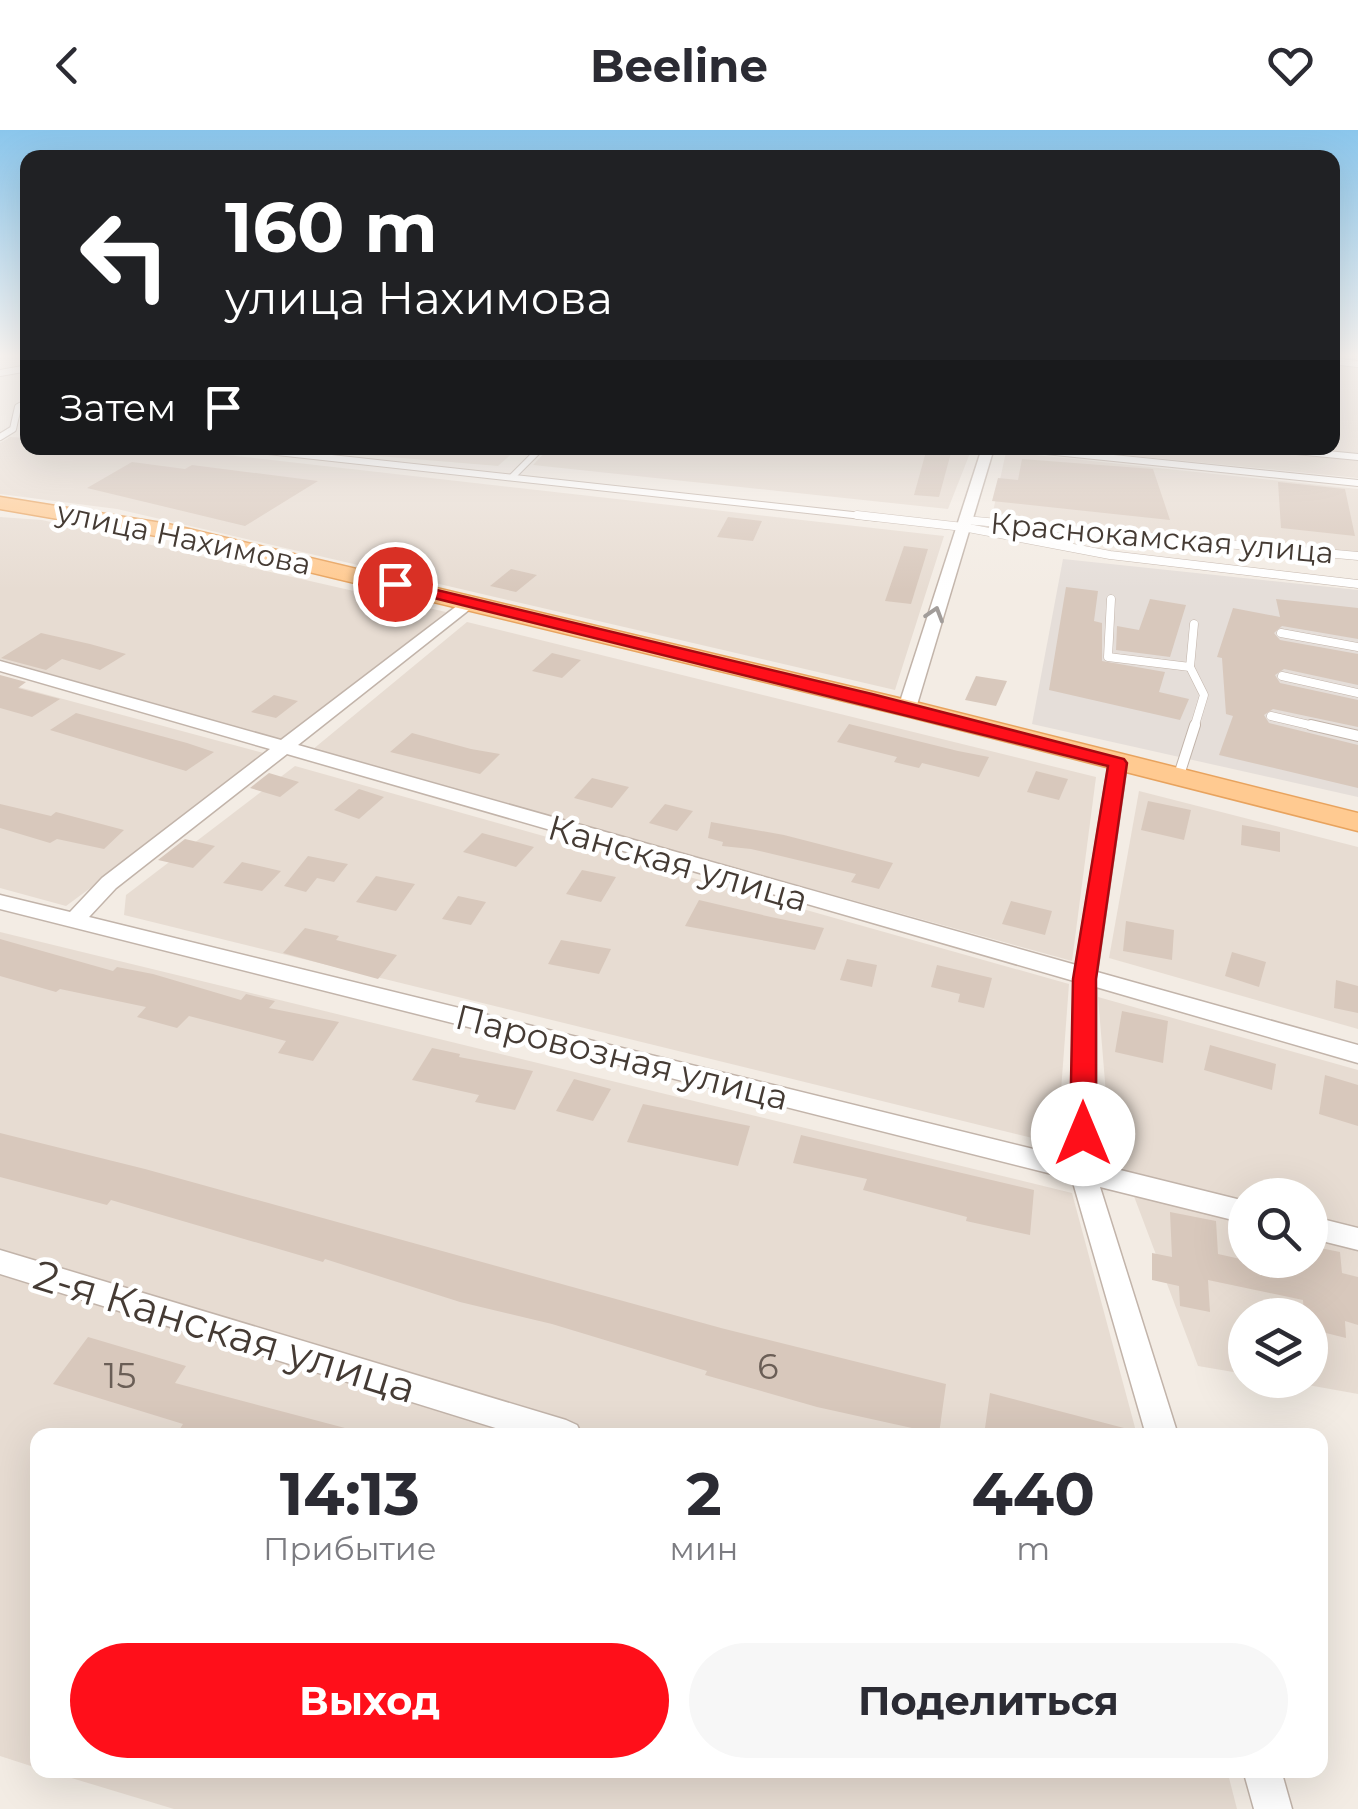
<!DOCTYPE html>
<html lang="ru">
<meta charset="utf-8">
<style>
body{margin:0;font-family:Montserrat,sans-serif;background:#f7f7f7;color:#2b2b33;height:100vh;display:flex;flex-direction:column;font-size:38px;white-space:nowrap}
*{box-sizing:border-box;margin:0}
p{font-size:32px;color:#7c7c81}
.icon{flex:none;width:55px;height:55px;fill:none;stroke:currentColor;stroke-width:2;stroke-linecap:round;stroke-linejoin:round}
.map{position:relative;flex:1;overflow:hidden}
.sheet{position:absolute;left:30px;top:1298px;width:1298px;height:350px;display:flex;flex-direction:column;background:#fff;border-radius:20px;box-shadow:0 10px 40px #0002}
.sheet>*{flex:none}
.guide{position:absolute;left:20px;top:20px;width:1320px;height:305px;border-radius:20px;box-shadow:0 10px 40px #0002;background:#202124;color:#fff;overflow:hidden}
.fabs{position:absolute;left:1228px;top:1048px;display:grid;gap:20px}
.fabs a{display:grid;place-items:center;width:100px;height:100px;border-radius:50%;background:#fff;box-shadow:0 10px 40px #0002;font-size:50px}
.pin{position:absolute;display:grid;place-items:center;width:85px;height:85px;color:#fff;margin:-42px;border:5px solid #fff;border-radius:50%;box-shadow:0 2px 10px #0007}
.me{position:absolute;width:110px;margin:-55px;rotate:0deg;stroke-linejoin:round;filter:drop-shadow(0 0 8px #0008)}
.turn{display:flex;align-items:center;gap:35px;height:210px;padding:0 40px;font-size:45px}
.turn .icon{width:130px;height:130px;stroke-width:2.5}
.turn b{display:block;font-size:70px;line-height:85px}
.then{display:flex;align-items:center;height:95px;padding:0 40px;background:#0003;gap:20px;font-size:38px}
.eta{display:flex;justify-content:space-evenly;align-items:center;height:170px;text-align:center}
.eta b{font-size:60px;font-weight:700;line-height:70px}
.cta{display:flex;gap:20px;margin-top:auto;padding:20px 40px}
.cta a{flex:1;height:115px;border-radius:60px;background:#ff0f1a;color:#fff;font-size:40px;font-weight:700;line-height:115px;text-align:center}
.cta a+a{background:#f7f7f7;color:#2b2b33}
header{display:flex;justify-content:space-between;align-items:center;height:130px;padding:0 40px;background:#fff;font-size:45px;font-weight:700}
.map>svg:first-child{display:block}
.residential{fill:#e7dcd2;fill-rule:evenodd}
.industrial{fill:#e5ded9}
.building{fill:#d8c8bc}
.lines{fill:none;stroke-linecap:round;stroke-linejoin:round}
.lane-far2-casing{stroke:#c2b4aa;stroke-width:8}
.lane-far1-casing{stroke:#c2b4aa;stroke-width:9}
.lane-casing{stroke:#c2b4aa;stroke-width:12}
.street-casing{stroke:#c2b4aa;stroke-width:3}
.primary-casing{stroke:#e8a35e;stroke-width:3}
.lane-far2{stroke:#fff;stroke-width:6}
.lane-far1{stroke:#fff;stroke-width:8}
.lane{stroke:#fff;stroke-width:10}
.street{fill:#fff;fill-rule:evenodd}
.primary{fill:#ffca91;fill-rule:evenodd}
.oneway{stroke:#a29d9a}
.route{fill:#ff0f1a;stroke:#a60a11;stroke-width:2.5}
.labels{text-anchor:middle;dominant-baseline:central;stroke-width:9;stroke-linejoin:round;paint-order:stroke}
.far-street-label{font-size:30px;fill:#453b34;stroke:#fff}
.street-label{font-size:35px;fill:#453b34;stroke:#fff}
.near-number-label{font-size:35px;fill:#6a5e56}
.near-street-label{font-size:42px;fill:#453b34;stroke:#fff}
</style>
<header><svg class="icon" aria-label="back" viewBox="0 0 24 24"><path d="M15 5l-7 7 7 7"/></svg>Beeline<svg class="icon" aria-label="heart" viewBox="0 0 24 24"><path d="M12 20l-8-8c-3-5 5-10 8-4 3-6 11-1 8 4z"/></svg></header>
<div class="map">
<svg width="1358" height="1679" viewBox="0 0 1358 1679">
<rect width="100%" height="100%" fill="#f3ece4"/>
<g class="residential">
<polygon points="1333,225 1358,225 1358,348 1053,318 1332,318"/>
<polygon points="10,307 27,308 28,318 166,318 944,406 895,560 117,379 0,364 0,313"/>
<polygon points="283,318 518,318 498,336"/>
<polygon points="549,318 972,318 948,379 533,335"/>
<polygon points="1006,322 1358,359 1358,423 992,386"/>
<polygon points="0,387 42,390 446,482 282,612 0,529"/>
<polygon points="467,492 1096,647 1072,831 312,620"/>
<polygon points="0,552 271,625 66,776 0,758"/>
<polygon points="295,636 1069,854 1057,1014 124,785 126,765"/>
<polygon points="1139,661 1358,717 1358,899 1109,828"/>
<polygon points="0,802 1072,1063 1137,1305 38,1305 37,1638 0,1626"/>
<path d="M1098,867L1358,940V1264L1280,1250H1310V1185H1245V1244L1198,1236L1109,1000ZM1245,1065H1310V1130H1245Z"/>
<polygon points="45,1640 1227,1640 1237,1679 174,1679"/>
</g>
<polygon class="industrial" points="1063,429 1358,460 1358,667 1032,594"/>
<g class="building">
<polygon points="927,318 952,319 939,367 914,365"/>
<polygon points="1022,329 1153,339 1170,390 992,371 998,348 1018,350"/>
<polygon points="132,332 185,339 192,335 318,351 245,396 87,358"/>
<polygon points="1278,352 1345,359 1355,406 1281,398"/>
<polygon points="728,387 762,391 753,411 717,407"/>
<polygon points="904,416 928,419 911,474 885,471"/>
<polygon points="511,439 537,445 516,462 490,456"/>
<polygon points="1066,457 1098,461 1094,491 1102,493 1102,531 1165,542 1159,562 1189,569 1180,590 1049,560"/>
<polygon points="1150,469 1186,475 1170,527 1116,520 1117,496 1139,500"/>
<polygon points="1276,469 1358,478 1358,509 1282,496 1274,503 1280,510 1358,524 1358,555 1284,539 1275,545 1280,553 1358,570 1358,597 1273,579 1264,585 1269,593 1358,615 1358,658 1219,625 1233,586 1226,584 1222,528 1217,527 1233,478 1280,487"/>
<polygon points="41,503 90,514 126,524 100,540 62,529 46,540 1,528"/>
<polygon points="552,523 581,530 562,548 532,541"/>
<polygon points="0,545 26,552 18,558 60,569 32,587 0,578"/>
<polygon points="976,546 1007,551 996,576 965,570"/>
<polygon points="274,565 298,571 276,588 251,582"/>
<polygon points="76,583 187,613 214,622 186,641 50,600"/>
<polygon points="849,594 958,621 989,627 979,647 922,633 919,638 894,632 897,627 837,612"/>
<polygon points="412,603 471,619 500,624 480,644 390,622"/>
<polygon points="1036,641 1068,649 1059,670 1027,662"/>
<polygon points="269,643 299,652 280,667 250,658"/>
<polygon points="592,648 629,657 612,678 574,668"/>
<polygon points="359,659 384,667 359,689 334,680"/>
<polygon points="1148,671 1191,680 1184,710 1141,700"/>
<polygon points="0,674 51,686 56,682 124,700 104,719 57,709 50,713 0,698"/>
<polygon points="665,674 693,681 677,701 649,693"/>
<polygon points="711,692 784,705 893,733 879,759 851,752 856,744 751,719 722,716 723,712 708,708"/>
<polygon points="1242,695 1280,702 1280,722 1241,715"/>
<polygon points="482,703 534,717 516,737 463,722"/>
<polygon points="185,709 215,716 193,738 158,730"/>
<polygon points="308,726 348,734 334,752 317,748 306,762 284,756"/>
<polygon points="242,732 281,741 262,761 223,753"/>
<polygon points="582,740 616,747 601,772 566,764"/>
<polygon points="376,746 415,754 396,781 356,772"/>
<polygon points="458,766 486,772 471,795 442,789"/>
<polygon points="699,770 771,787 824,798 815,820 685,796"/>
<polygon points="1011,771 1052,781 1045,805 1002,794"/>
<polygon points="1126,791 1174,800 1172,830 1123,821"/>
<polygon points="305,798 339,806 336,810 397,825 378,849 283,823"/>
<polygon points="0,809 113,841 117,837 153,844 241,870 246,864 275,871 269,878 339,892 313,931 278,923 286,911 189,886 177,898 137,887 146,877 60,859 56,862 0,846"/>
<polygon points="561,810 611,819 599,844 548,834"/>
<polygon points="1232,822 1266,832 1259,857 1225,846"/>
<polygon points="847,829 877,835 872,857 840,850"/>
<polygon points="937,835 992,848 984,878 958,872 960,864 931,857"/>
<polygon points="1336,850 1358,856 1358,883 1334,878"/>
<polygon points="1122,881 1168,891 1163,933 1115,922"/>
<polygon points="1210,915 1276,934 1272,960 1204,940"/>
<polygon points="432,918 460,924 459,927 533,941 515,980 475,972 479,965 412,950"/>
<polygon points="1325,945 1358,955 1358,996 1319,984"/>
<polygon points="574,949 611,959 593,991 556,981"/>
<polygon points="643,974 750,996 738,1036 627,1012"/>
<polygon points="0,1003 145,1039 721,1198 946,1254 939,1304 817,1277 705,1245 707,1241 552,1194 460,1172 325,1129 323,1132 111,1070 107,1075 0,1047"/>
<polygon points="801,1005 1034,1060 1030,1105 966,1091 967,1087 863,1060 867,1049 793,1033"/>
<polygon points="1170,1082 1216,1091 1218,1124 1245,1130 1302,1140 1301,1130 1310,1130 1310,1116 1340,1122 1342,1143 1358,1147 1358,1195 1345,1191 1346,1208 1310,1199 1310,1185 1304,1185 1303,1170 1208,1150 1210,1182 1180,1176 1179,1156 1152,1150 1152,1123 1172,1127"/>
<polygon points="88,1207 186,1236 175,1253 345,1298 344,1305 176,1305 183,1294 53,1254"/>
<polygon points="990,1263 1124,1298 1123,1305 984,1305"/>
</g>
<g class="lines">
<defs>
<g id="lane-far2">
<polyline points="1332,231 1358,234"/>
<polyline points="0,243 28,238"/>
<polyline points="0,307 13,299 18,277 28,272"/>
<polyline points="241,318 880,388"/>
<polyline points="1016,318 1358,353"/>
<polyline points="1266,318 1358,327"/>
<polyline points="513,346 541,318"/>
</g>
<g id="lane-far1">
<polyline points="857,385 963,397 1110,425 1358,454"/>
<polyline points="965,390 1358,426"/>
<polyline points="1111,469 1108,527 1190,537"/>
<polyline points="1281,503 1358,517"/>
<polyline points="1282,546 1358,563"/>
<polyline points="1271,586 1322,598"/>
<polyline points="1194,598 1204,565 1190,537 1194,494"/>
</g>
<g id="lane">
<polyline points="1311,595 1358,606"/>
<polyline points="1178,648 1195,595"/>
</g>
<g id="street">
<polygon points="982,318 994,318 916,578 907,583 901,582 898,578"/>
<path d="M466,469L479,472L298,615L1076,835L1109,633L1118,627L1125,629L1127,633L1097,842L1358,915V933L1096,857V1034L1245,1071V1093L1100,1057L1178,1305H1146L1072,1049L0,779V765L70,782L102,748L270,619L0,541V531L281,610ZM287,624L1074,851L1070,1028L89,787L116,758Z"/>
<polygon points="1310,1086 1358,1098 1358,1120 1310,1108"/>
<polygon points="0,1120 566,1290 577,1295 582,1305 518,1305 0,1144"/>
<polygon points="1243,1640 1281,1640 1292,1679 1254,1679"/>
</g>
<polygon id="primary" points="0,367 168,394 907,570 1358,683 1358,701 902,585 168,408 0,379"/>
</defs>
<use href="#lane-far2" class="lane-far2-casing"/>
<use href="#lane-far1" class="lane-far1-casing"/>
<use href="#lane" class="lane-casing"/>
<use href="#street" class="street-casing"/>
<use href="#primary" class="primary-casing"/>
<use href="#lane-far2" class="lane-far2"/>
<use href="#lane-far1" class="lane-far1"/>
<use href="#lane" class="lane"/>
<use href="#street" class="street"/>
<use href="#primary" class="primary"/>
</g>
<defs><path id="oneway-chevron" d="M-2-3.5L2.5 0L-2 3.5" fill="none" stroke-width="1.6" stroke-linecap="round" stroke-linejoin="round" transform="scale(2.5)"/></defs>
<use class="oneway" href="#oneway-chevron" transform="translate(935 484) rotate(-73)"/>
<linearGradient id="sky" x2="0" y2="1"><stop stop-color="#8ac6ec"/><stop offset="0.49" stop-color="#faf6f3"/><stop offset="1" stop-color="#faf6f3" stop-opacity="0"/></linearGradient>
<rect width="1358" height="460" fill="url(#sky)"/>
<polygon class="route" points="395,450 872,564 1124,629 1127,633 1096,849 1096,1004 1092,1011 1074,1011 1070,1004 1073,849 1108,636 390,457 387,454"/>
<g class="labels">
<g class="far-street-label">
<text transform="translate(184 408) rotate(12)">улица Нахимова</text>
<text transform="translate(1162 408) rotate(5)">Краснокамская улица</text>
</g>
<g class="street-label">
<text transform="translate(678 733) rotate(16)">Канская улица</text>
<text transform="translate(622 927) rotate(14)">Паровозная улица</text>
</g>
<g class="near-number-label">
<text x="768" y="1236">6</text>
<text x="120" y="1245">15</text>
</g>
<g class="near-street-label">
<text transform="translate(225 1201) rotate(17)">2-я Канская улица</text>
</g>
</g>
</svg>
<div class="fabs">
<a><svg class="icon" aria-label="search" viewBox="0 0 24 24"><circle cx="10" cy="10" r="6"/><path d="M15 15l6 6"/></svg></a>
<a><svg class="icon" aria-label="layers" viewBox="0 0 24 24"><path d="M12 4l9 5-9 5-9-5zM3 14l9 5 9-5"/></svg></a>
</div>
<div class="pin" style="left:395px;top:454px;background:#d93025"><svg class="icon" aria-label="arrive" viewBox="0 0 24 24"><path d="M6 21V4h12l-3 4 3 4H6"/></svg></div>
<svg class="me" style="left:1083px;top:1004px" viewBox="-20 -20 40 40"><circle r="19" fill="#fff"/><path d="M0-13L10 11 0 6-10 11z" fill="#ff0f1a"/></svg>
<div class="guide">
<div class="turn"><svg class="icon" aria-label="left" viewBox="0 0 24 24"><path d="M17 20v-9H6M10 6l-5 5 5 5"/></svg><div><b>160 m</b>улица Нахимова</div></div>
<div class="then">Затем<svg class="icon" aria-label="arrive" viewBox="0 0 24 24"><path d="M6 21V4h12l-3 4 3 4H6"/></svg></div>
</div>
<section class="sheet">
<div class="eta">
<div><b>14:13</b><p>Прибытие</p></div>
<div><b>2</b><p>мин</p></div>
<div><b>440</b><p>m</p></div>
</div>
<div class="cta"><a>Выход</a><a>Поделиться</a></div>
</section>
</div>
